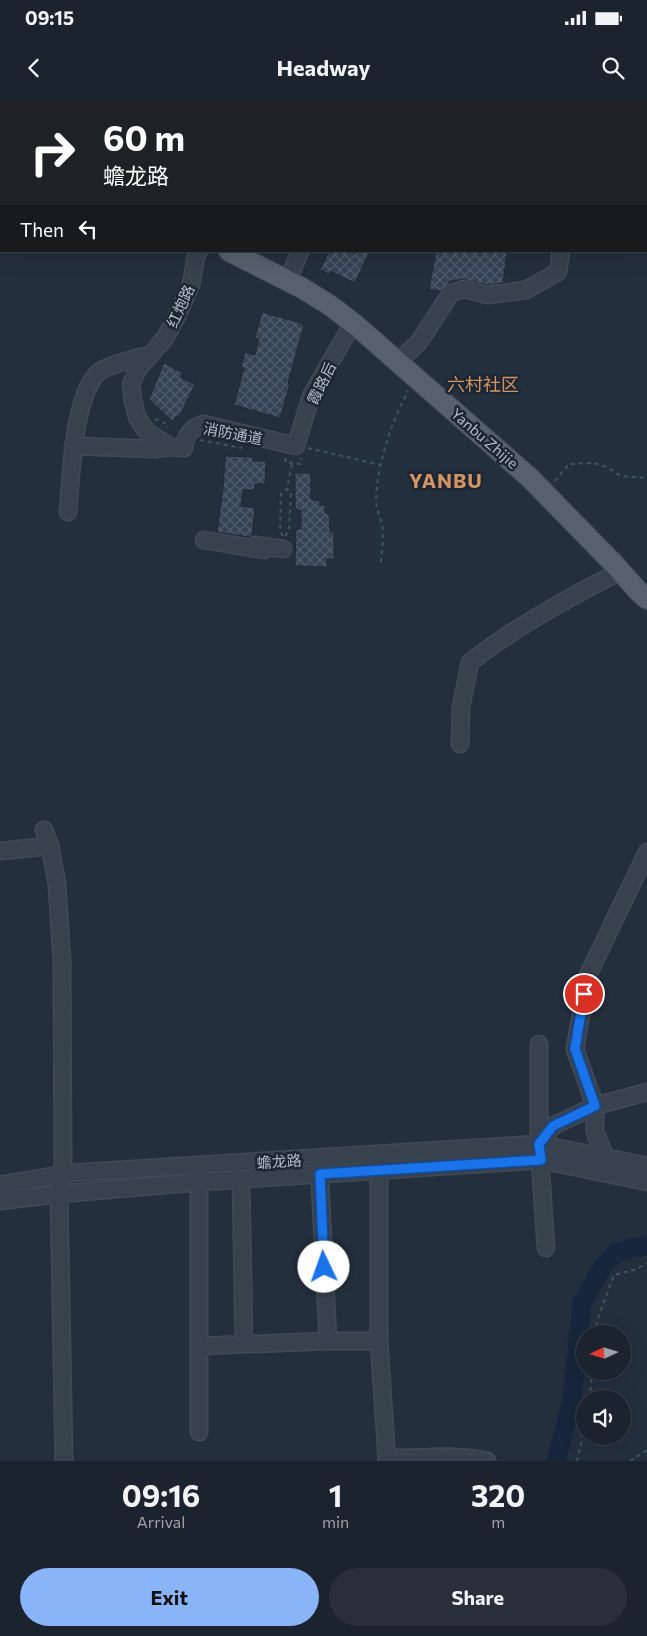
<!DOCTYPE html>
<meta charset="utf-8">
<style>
body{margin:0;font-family:Commissioner,"Noto Sans SC",sans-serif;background:#282f3a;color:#f1f3f6;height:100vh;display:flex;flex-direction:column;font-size:19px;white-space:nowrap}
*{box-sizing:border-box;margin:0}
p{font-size:16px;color:#a0a4aa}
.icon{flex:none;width:28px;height:28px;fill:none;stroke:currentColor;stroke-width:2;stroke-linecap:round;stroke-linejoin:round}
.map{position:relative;height:1361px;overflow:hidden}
.details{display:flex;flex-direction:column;background:#1b232e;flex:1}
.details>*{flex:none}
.guide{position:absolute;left:0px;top:0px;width:648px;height:152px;box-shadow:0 5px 20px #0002,0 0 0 1px #39404a;background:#202124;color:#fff;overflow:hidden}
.needle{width:32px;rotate:266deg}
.buttons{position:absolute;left:576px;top:1225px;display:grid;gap:10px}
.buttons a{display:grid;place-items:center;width:55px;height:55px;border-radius:50%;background:#1b232e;box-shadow:0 5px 20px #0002,0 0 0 1px #39404a;font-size:25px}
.pin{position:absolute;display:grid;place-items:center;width:42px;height:42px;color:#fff;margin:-21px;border:2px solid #fff;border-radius:50%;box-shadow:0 1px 5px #0007}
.me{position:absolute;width:55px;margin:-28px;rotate:357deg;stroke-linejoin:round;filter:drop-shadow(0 0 4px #0008)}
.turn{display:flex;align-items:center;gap:18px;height:105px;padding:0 20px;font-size:22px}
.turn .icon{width:65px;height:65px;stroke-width:2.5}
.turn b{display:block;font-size:35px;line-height:42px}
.then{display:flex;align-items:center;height:48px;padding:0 20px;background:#0003;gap:10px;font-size:19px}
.eta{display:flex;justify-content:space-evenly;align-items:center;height:85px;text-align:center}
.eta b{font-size:30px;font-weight:700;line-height:35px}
.cta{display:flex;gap:10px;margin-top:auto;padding:10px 20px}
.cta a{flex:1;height:58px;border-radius:30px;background:#8ab4f8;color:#111;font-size:20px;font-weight:700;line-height:58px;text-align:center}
.cta a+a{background:#282f3a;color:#f1f3f6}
.status{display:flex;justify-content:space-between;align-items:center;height:35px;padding:0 25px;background:#1b232e;direction:ltr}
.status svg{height:14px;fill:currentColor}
header{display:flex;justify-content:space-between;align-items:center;height:65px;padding:0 20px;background:#1b232e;font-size:22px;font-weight:700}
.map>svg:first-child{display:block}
.green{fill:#263c3f}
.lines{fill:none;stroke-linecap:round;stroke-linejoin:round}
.river{stroke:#17263c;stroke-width:19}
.building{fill:url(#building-cross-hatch);stroke:#1f2835}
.minor-casing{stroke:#414a57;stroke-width:19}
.major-casing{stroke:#414a57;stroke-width:22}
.path{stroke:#3f5557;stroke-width:2;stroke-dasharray:4 4;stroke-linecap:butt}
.minor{stroke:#38414e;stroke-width:16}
.major{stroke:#56606e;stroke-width:20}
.route-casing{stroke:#114b97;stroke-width:12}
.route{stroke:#1a73e8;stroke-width:9}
.labels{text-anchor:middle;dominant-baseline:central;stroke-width:5;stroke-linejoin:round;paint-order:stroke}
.street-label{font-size:15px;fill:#b4bcc9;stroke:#1d2633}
.quarter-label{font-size:18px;fill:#d59563;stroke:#1d2633}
.district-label{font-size:20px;font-weight:bold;letter-spacing:1px;fill:#d59563;stroke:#1d2633}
</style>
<div class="status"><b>09:15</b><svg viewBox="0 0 49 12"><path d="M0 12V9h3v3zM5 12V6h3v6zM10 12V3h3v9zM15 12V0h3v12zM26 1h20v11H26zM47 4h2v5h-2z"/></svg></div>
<header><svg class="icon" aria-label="back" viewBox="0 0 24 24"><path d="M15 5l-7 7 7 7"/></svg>Headway<svg class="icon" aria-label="search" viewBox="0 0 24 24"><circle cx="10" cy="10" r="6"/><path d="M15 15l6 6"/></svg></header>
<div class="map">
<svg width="647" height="1361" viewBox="0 0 647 1361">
<defs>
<pattern id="building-cross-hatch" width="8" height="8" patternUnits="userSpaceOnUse" patternTransform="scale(1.25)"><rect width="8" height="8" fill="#364354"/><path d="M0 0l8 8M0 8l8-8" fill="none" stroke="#515c6b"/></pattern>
</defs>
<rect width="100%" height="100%" fill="#242f3e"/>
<rect class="green" x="419" y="0" width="142" height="1"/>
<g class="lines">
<polyline class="river" points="556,1361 572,1299 582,1203 602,1168 616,1153 631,1148 647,1146"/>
</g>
<g class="building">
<polygon points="329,151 349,151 355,154 357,151 370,151 355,183 330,171 329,174 320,170"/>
<polygon points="436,151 489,151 507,153 503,183 489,185 462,179 455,181 449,181 449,183 440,191 429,189"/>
<polygon points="262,212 304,224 288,283 290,284 280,318 234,305 244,268 241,267 245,252 255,255 259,239 255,238"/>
<polygon points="164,263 183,273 181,278 195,284 179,317 176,316 173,322 149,299"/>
<polygon points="225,356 253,357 253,361 266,361 265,384 255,384 254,390 243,390 241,406 255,408 252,436 249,437 217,432 223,388"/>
<polygon points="295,373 311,373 311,399 320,401 320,405 325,405 325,413 329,413 330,432 334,432 334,459 327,459 327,467 295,466 296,429 301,429 301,410 297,410 295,406"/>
</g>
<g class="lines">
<defs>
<g id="minor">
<polyline points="35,0 35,1"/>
<polyline points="243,1 243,0"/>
<polyline points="344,1 345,0"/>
<polyline points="587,1 587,0"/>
<path d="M199,151L196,156L191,185L176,218L165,238L138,269L131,284L133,300L137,317L146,331L170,347L184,348C185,335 191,328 203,324L296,346L311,296L353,223"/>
<polyline points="288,181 300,151"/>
<polyline points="398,262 419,242 451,193 464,189 488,195 526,190 558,172 561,151"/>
<polyline points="73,346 155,349 170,347"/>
<path d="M68,412C71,379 73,294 99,272C107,265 137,258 149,255"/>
<polyline points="204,440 264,450"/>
<polyline points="255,445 283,449"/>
<path d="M460,644L461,607L470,562C516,527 569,497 621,471"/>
<polyline points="44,730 50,746 57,784 62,862 63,1074 59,1094 64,1361"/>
<polyline points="0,751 50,746"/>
<polyline points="539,944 539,1044 546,1148"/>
<polyline points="539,1044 553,1026 595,1006 647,992"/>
<polyline points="379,1059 379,1241 387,1361"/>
<polyline points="606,1059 595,1032 595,1006 575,949 588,875 647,752"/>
<polyline points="319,1063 328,1241"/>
<polyline points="241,1080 244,1243"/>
<polyline points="0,1085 69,1073 539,1044 647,1066"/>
<polyline points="0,1101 59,1094 200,1082 541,1060 647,1082"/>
<polyline points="200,1246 328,1241 379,1241"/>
<polyline points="199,1332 199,1073"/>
<path d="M387,1358C421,1359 454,1353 487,1361"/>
</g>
<g id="major">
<polyline points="5,0 7,1"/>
<polyline points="0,34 1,31"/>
<polyline points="229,151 302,188 331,206 358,227 530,378 615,465 639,492 647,499"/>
</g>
</defs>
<use href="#minor" class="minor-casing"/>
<use href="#major" class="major-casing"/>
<g class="path">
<polyline points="428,1 428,0"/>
<polyline points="553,1 553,0"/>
<polyline points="155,319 167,324 166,328"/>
<polyline points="200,340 242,348"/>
<polyline points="308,348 381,365"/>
<polyline points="286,358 285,362 300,364 301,358"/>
<polyline points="555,381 569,364 594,363 607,367 621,376 647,378"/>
<polyline points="283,436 280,430 281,393 287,389 292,363"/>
<polyline points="285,436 289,431 291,393 287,389"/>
<path d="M381,462C382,450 384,436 382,424C380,416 376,409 376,401C377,364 391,323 408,291"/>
<polyline points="596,1234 597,1221 614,1175 637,1169 647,1163"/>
<polyline points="590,1299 592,1271"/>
<polyline points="577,1361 585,1327"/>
<polyline points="630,1361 647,1350"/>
</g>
<use href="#minor" class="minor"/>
<use href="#major" class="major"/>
</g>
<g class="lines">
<defs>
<polyline id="route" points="324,1167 320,1074 541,1060 539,1044 553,1026 595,1006 575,949 584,894"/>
</defs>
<use href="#route" class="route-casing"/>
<use href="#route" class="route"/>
</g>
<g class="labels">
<g class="street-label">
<text transform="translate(180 206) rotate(-65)">红炮路</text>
<text transform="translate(321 283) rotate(-63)">霞路后</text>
<text transform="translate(233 333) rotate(11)">消防通道</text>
<text transform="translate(485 338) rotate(41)">Yanbu Zhijie</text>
<text transform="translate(279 1061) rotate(-4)">蟾龙路</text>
</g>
<g class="quarter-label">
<text x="483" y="284">六村社区</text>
</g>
<g class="district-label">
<text x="446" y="380">YANBU</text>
</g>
</g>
</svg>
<div class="buttons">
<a><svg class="needle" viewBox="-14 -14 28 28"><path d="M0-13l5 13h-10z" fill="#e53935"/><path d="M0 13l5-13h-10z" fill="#a0a4aa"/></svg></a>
<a><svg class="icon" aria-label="sound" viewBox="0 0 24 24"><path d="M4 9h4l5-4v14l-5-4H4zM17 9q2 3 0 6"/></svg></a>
</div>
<div class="pin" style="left:584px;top:894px;background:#d93025"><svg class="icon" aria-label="arrive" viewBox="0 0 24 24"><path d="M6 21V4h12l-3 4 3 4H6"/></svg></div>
<svg class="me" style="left:324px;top:1167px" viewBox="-20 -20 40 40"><circle r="19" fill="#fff"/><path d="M0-13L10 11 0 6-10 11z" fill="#1a73e8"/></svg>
<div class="guide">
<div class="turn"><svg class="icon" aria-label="right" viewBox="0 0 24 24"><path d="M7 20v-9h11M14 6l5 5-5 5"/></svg><div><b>60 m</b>蟾龙路</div></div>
<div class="then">Then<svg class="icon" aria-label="left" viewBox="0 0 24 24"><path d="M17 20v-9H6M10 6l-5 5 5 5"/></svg></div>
</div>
</div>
<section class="details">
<div class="eta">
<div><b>09:16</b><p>Arrival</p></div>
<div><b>1</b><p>min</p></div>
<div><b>320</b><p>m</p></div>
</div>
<div class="cta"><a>Exit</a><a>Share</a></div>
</section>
